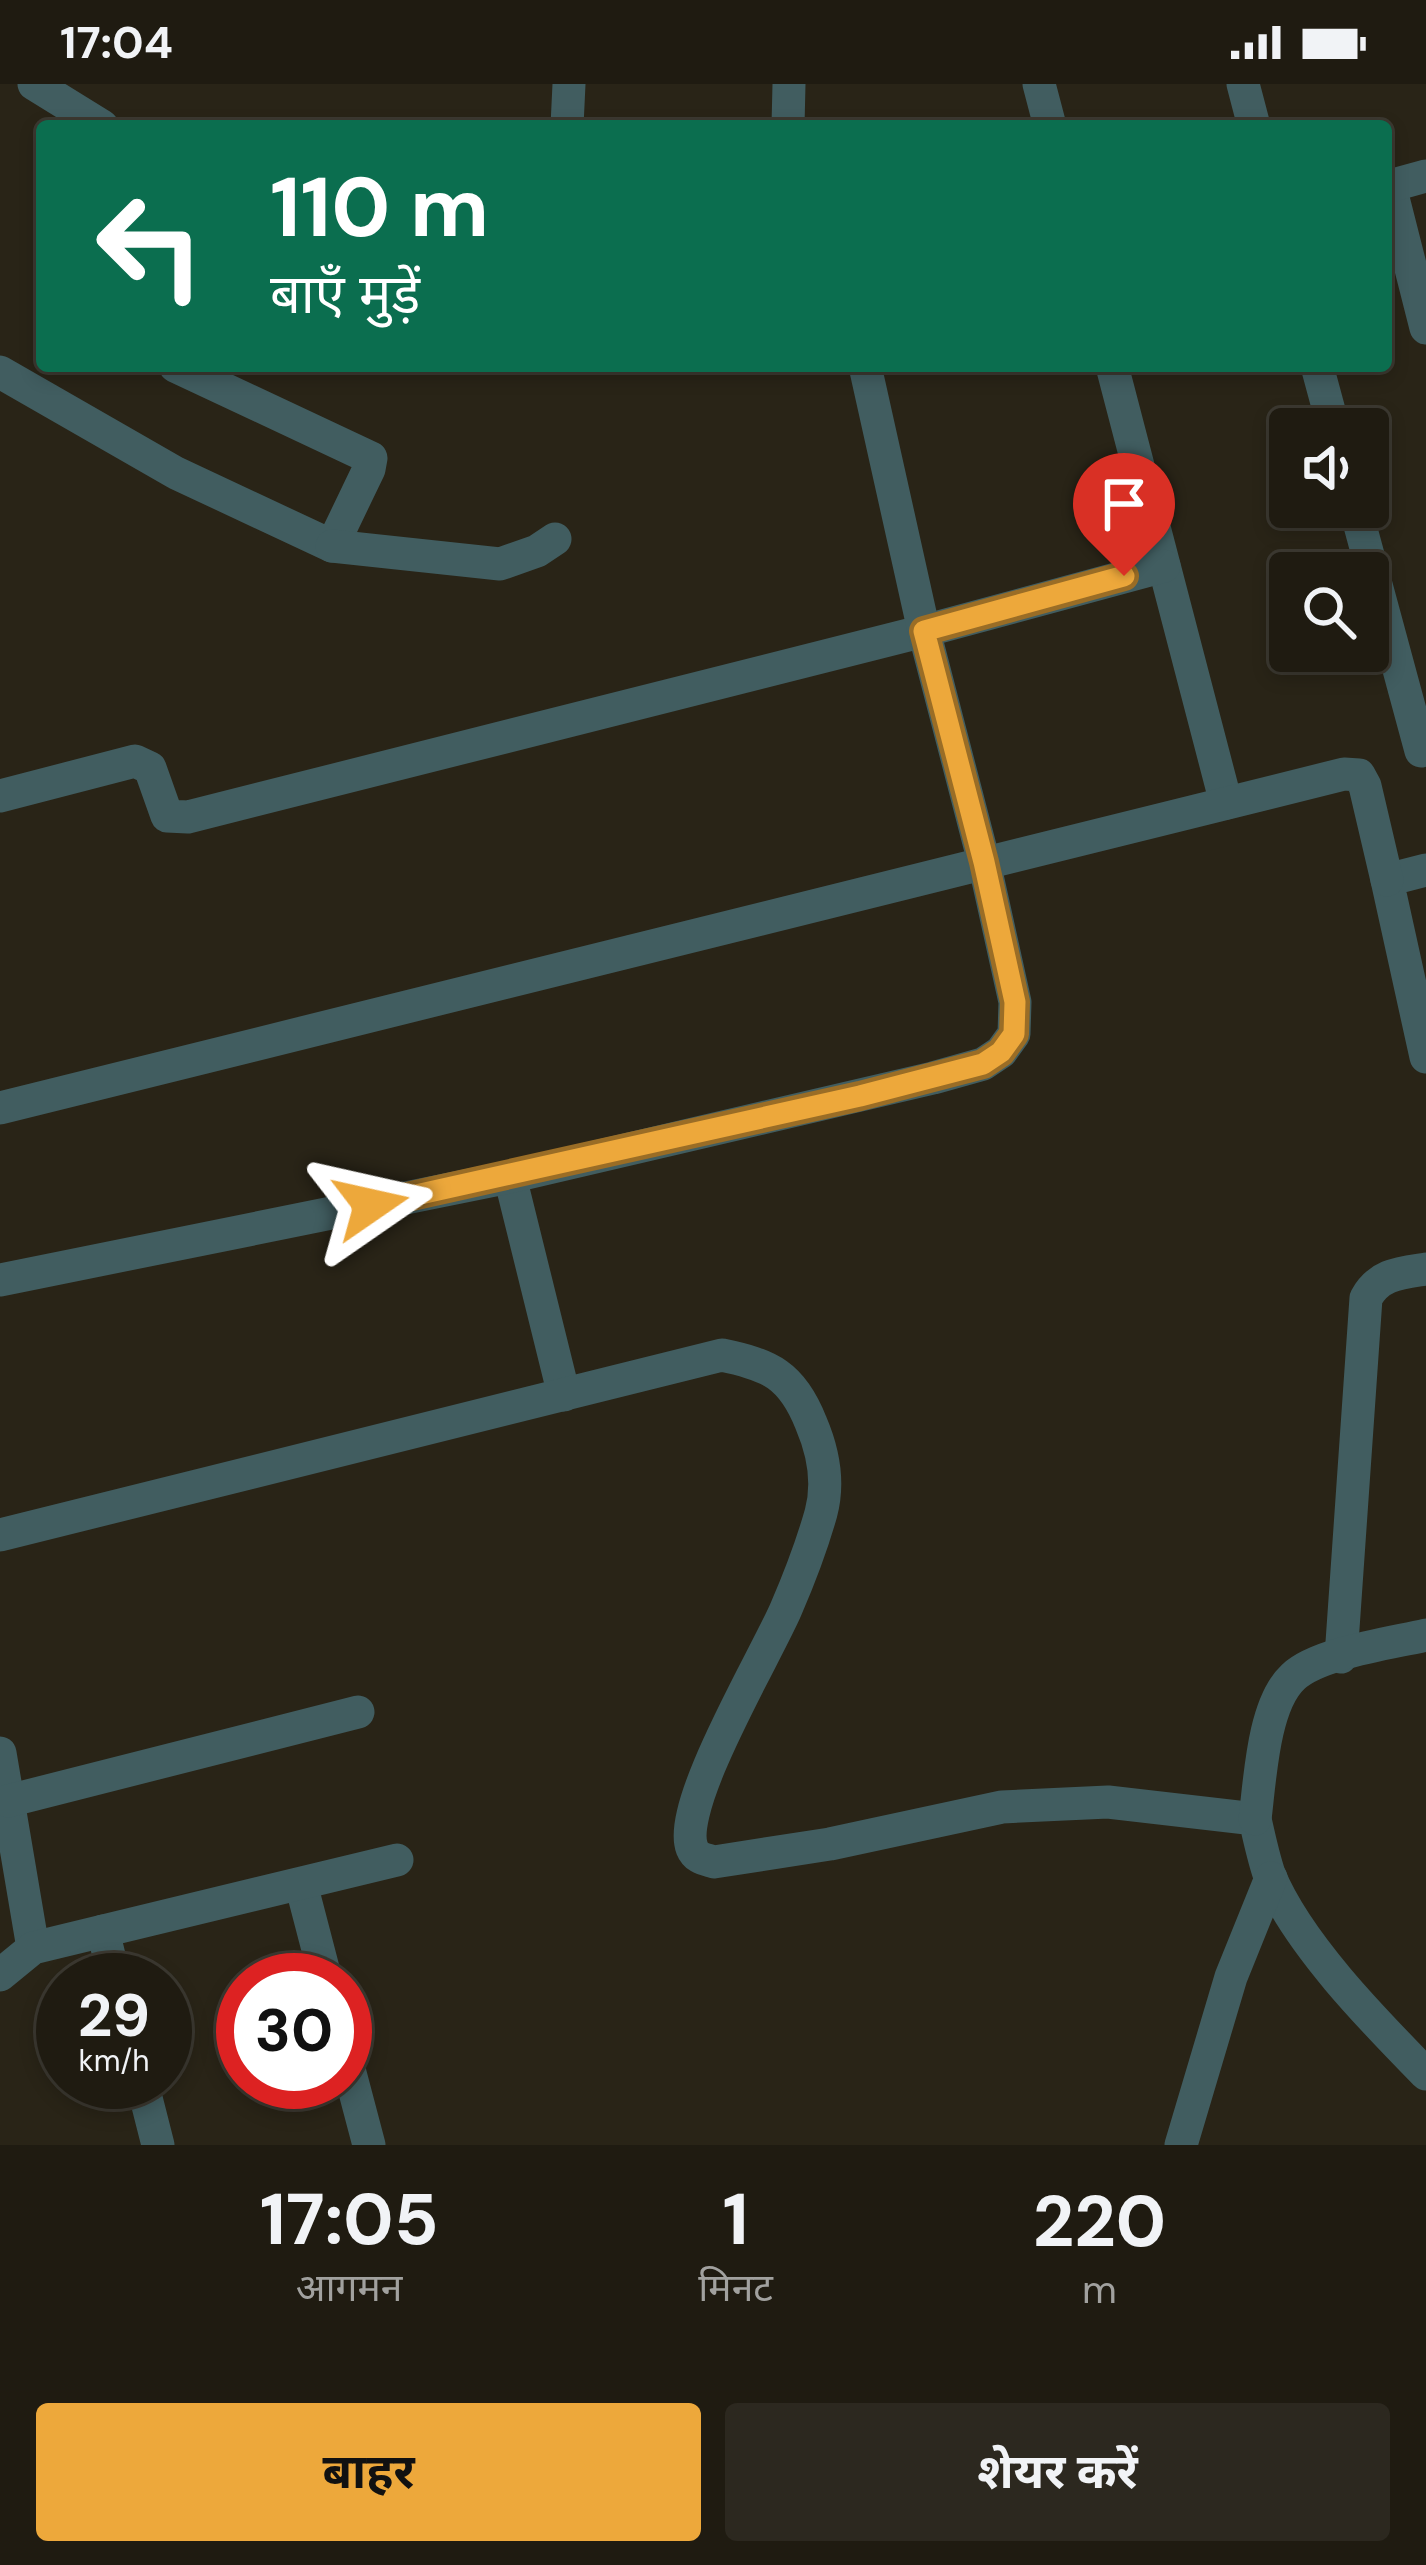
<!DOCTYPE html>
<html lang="hi">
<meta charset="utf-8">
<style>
body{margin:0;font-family:"DM Sans","Noto Sans Devanagari",sans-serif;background:#2c281f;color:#f1f3f6;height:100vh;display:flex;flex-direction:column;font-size:45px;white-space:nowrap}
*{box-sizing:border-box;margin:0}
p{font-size:39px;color:#a1a19f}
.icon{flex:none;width:66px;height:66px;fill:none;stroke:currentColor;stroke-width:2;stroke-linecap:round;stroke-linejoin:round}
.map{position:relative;height:2061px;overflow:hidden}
.drawer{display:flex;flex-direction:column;background:#1f1b11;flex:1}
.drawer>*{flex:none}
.banner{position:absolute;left:36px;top:36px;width:1356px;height:252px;border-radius:12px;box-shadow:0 6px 18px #0003,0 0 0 3px #3c3931;background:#0b6e4f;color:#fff;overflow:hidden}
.fabs{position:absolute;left:1269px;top:324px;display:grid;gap:24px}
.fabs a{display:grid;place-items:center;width:120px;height:120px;border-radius:12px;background:#1f1b11;box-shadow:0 6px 18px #0003,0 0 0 3px #3c3931;font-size:60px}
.speed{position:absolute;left:36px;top:1869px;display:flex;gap:24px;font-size:60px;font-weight:700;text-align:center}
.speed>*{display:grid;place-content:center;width:156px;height:156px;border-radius:50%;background:#1f1b11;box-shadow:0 6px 18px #0003,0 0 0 3px #3c3931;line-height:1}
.speed small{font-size:30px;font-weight:400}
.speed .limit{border:18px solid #d22;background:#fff;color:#111}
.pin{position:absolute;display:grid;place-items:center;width:102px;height:102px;color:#fff;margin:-123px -51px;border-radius:50% 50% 50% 0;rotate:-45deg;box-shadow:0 0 12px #0007}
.pin .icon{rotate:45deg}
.me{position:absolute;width:132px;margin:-66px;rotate:79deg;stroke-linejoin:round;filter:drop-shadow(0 0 9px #0008)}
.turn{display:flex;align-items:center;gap:42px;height:252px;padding:0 36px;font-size:54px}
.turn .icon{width:156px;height:156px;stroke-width:2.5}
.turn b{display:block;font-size:84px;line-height:102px}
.eta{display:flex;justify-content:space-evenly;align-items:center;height:204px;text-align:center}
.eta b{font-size:72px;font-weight:700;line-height:84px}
.cta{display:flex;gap:24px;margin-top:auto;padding:24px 36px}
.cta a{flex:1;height:138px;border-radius:12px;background:#eda83b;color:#111;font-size:48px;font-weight:700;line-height:138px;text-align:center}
.cta a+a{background:#2c281f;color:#f1f3f6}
.status{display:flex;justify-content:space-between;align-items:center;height:84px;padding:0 60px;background:#1f1b11;direction:ltr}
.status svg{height:33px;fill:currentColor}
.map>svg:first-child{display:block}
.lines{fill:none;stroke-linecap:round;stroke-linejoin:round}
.minor{stroke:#415d60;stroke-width:33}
.route-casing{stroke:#9a6d26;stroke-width:30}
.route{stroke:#eda83b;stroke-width:21}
</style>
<div class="status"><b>17:04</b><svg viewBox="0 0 49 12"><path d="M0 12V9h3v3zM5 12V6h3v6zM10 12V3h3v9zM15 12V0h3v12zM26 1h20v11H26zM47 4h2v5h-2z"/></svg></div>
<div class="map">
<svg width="1426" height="2061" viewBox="0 0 1426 2061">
<rect width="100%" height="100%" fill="#292417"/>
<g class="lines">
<g class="minor">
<polyline points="34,0 102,42"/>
<polyline points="1039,0 1050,42"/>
<polyline points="1243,0 1254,42"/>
<polyline points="567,42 569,0"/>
<polyline points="788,42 789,0"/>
<polyline points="1390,102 1426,244"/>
<polyline points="1386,103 1426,92"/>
<polyline points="1112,282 1226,719"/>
<polyline points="1317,282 1334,345"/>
<polyline points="0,288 176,389 332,462 369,385 371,374 175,282"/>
<polyline points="1355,423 1421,667"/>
<polyline points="332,462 500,480 537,467 555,455"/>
<polyline points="0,712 135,677 150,684 167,732 188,733 924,547 1164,482"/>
<polyline points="1426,786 1387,796 1426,973"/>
<polyline points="0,1024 1344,690 1359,691 1365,702 1387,796"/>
<polyline points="510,1093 564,1311"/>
<polyline points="0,1196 510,1093 933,994 983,980 1001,968 1014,950 1015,918 984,778 924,547 865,282"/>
<path d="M0,1451L722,1271C770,1281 792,1291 811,1339C823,1367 829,1399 821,1429C812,1461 799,1495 786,1525C767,1570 676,1721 692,1764C696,1774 704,1775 714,1778L830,1760L1002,1723L1108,1718L1255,1735C1259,1753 1263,1772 1269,1790C1297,1859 1374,1937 1426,1990"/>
<path d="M1341,1573L1366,1214C1379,1190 1400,1189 1426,1185"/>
<polyline points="0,1669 33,1864"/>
<polyline points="8,1717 358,1628"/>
<path d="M1255,1735C1260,1696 1263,1621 1293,1593C1318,1569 1392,1559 1426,1551"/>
<polyline points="301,1800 326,1896"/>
<polyline points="103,1847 115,1896"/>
<polyline points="0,1891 33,1864 397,1776"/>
<polyline points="345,1970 369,2061"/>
<polyline points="142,1998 158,2061"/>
<polyline points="1181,2061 1231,1893 1271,1794"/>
</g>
</g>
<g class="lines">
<defs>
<polyline id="route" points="371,1121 860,1012 983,980 1001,968 1014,950 1015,918 984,778 924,547 1124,492"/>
</defs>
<use href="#route" class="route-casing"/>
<use href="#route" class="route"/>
</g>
</svg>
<div class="fabs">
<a><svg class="icon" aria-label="sound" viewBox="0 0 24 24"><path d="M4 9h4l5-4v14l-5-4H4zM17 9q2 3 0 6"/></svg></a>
<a><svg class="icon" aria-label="search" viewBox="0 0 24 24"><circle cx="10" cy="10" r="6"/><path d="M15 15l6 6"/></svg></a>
</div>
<div class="speed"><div>29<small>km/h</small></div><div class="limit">30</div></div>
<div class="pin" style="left:1124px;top:492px;background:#d93025"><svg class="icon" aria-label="arrive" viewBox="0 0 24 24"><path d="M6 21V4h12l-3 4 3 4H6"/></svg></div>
<svg class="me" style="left:371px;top:1121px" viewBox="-20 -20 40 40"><path d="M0-17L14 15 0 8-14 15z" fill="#eda83b" stroke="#fff" stroke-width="4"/></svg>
<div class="banner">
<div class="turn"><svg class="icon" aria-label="left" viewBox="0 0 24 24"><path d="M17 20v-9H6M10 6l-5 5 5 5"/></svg><div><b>110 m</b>बाएँ मुड़ें</div></div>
</div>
</div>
<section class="drawer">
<div class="eta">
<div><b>17:05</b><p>आगमन</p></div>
<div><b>1</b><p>मिनट</p></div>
<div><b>220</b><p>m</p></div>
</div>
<div class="cta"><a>बाहर</a><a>शेयर करें</a></div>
</section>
